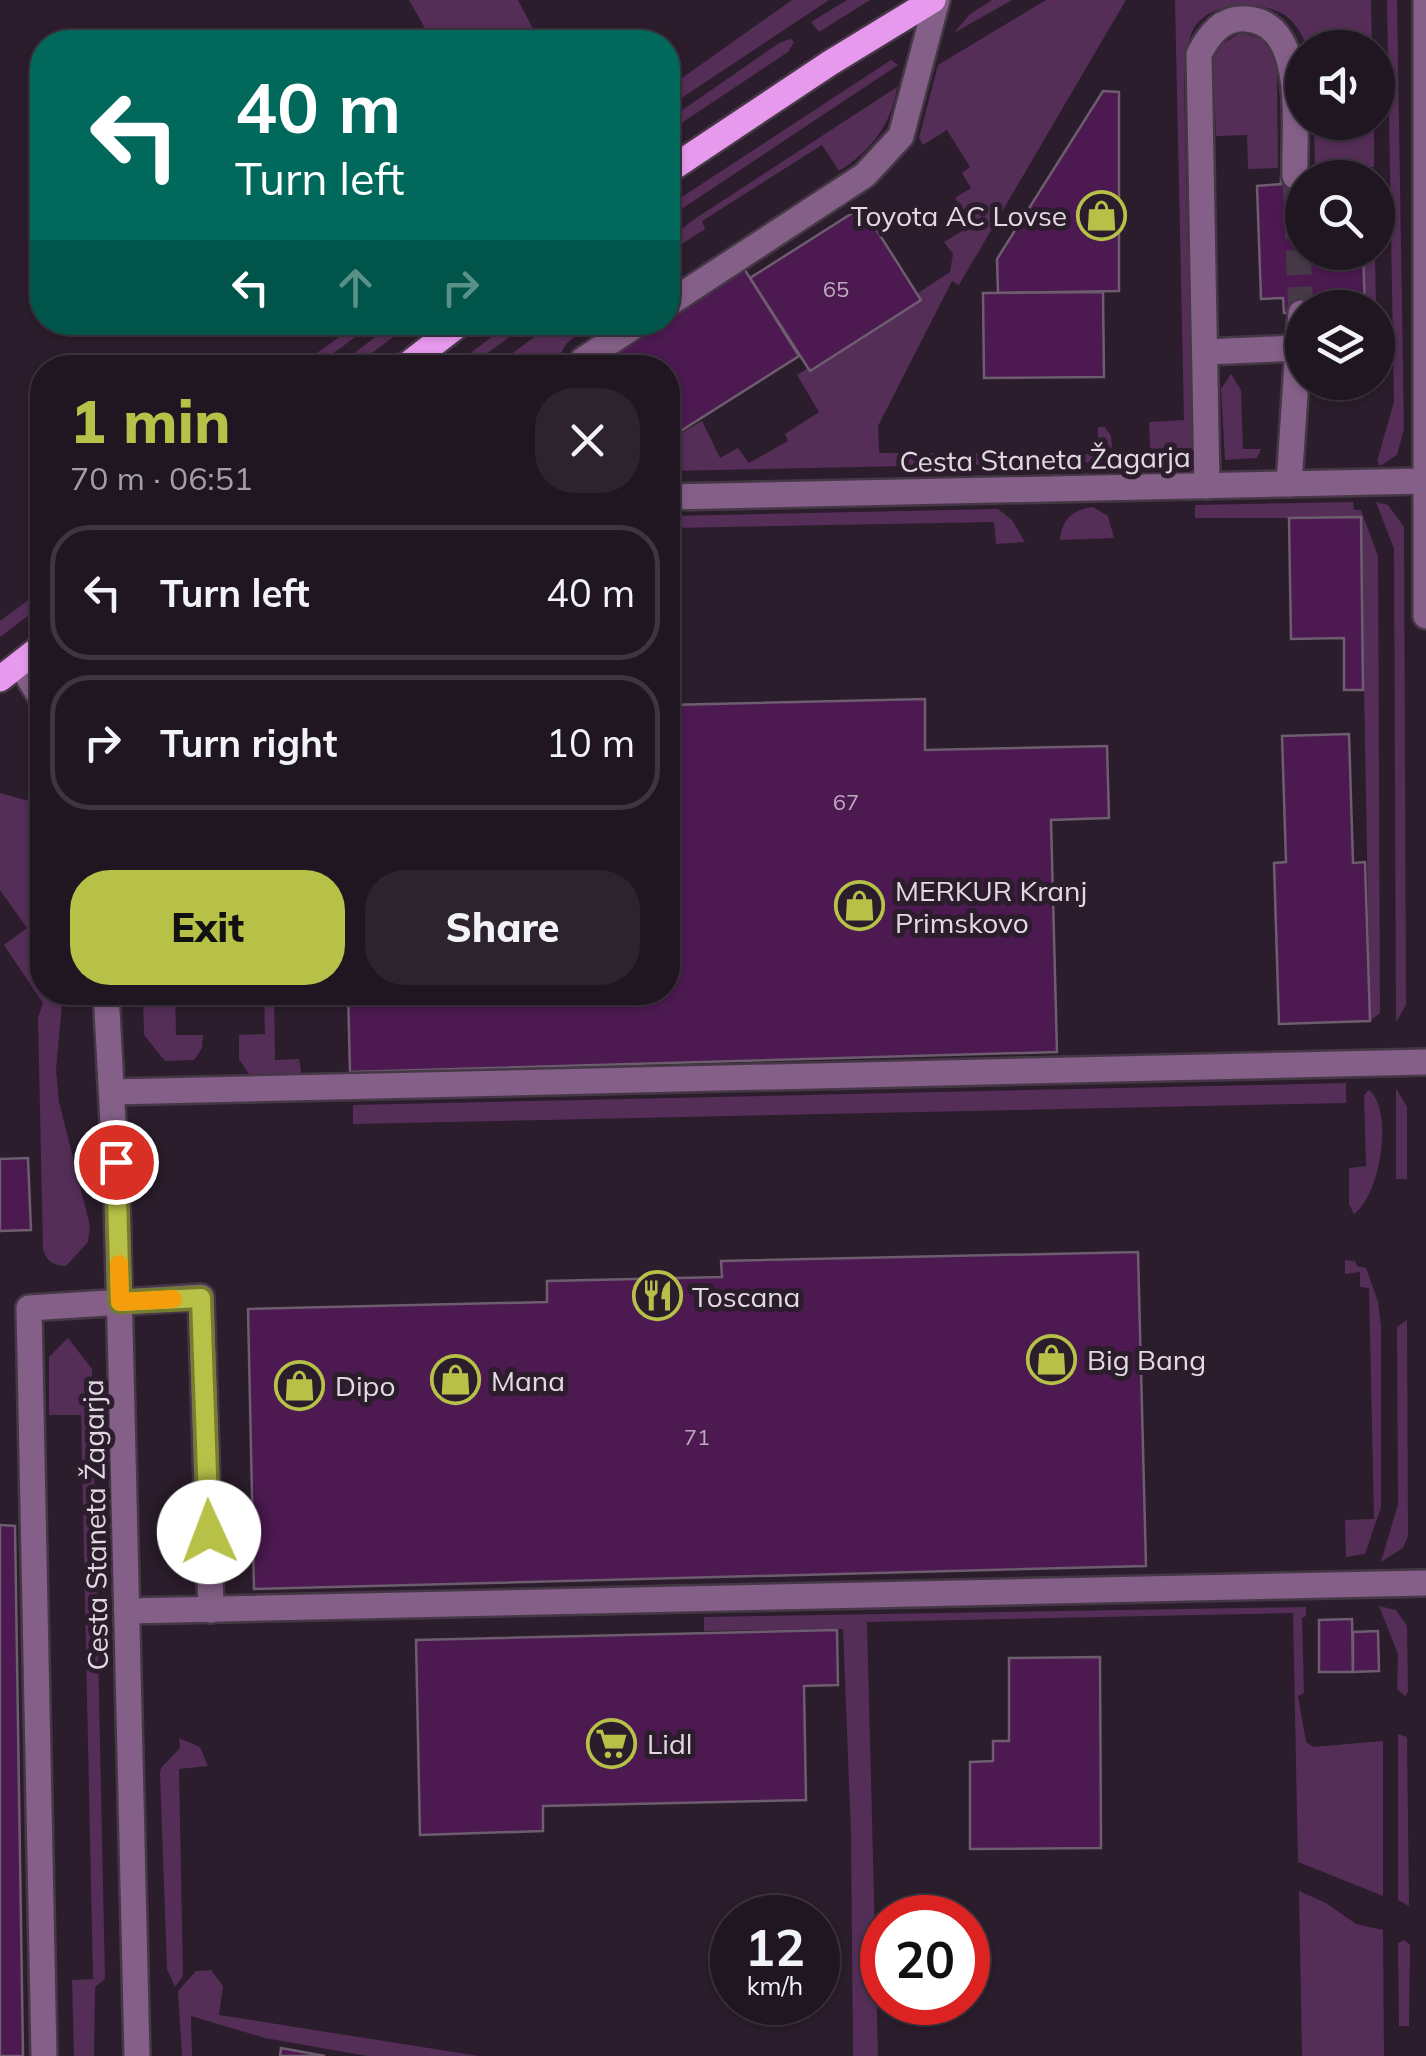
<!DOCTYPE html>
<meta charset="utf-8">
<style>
body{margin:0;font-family:Mulish,sans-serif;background:#2d232e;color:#f1f3f6;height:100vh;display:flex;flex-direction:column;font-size:38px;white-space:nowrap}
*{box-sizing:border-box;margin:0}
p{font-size:32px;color:#a29fa5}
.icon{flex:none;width:55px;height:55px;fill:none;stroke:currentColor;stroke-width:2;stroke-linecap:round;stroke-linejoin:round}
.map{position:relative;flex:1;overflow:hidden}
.panel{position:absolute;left:30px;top:355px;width:650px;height:650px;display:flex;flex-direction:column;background:#201621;border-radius:40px;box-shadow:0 2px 8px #0004,0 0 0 2px #3d353f}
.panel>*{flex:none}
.top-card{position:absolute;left:30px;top:30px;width:650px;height:305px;border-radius:40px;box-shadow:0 2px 8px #0004,0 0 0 2px #3d353f;background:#00695c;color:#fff;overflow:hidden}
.buttons{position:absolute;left:1285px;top:30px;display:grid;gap:20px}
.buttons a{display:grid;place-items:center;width:110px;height:110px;border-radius:50%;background:#201621;box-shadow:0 2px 8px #0004,0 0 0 2px #3d353f;font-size:50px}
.speed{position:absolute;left:710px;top:1895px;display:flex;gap:20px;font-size:50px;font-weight:700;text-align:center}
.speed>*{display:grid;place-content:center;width:130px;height:130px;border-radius:50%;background:#201621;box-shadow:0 2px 8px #0004,0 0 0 2px #3d353f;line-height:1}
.speed small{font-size:25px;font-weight:400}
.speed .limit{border:15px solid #d22;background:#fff;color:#111}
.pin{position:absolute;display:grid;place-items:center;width:85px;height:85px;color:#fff;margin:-42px;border:5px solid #fff;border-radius:50%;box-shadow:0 2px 10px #0007}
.me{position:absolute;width:110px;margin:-55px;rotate:358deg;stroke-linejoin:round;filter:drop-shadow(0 0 8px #0008)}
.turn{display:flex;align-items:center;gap:35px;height:210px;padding:0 40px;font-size:45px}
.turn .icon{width:130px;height:130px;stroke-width:2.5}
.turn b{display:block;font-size:70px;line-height:85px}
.lanes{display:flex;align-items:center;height:95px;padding:0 40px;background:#0003;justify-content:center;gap:50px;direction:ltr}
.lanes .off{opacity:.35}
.round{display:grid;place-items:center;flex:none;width:105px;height:105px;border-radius:40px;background:#2d232e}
.overview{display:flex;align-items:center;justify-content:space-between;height:170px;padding:0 40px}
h1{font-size:60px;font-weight:800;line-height:75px;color:#b7c148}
.primary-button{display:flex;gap:20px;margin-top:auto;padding:20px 40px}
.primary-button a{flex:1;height:115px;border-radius:40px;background:#b7c148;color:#111;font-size:40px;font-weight:800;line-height:115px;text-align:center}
.primary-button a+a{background:#2d232e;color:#f1f3f6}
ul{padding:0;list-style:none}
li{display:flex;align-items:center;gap:30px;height:135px;margin:0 20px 15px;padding:0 20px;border:5px solid #3d353f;border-radius:40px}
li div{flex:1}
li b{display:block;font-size:38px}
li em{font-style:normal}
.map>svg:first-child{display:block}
.green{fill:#542e57}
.building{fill:#4c1951;stroke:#6d5d6f;stroke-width:2.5}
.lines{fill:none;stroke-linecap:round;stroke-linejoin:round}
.minor-tunnel{stroke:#473947;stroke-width:25;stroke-dasharray:25 12;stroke-linecap:butt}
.minor-casing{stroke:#453746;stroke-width:30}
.major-casing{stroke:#453746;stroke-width:30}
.minor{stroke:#845f87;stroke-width:25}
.major{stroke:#e799ee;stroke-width:25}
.route-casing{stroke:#777d2f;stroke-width:25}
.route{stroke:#b7c148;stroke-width:18}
.slow{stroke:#f59e0b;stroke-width:18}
.labels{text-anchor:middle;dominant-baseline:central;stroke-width:10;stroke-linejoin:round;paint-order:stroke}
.number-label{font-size:22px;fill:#bda9be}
.poi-label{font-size:28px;fill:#e3d9e3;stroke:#2b1d2c;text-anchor:start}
.street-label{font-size:28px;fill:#e3d9e3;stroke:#2b1d2c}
</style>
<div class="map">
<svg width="1426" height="2056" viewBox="0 0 1426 2056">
<rect width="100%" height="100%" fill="#2b1d2c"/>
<g class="green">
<polygon points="409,0 518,0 540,42 433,42"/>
<polygon points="792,0 829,0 668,107 668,88"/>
<polygon points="847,0 870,0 819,32 811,22"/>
<polygon points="992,0 1012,0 954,33 970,14"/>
<polygon points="1046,0 1126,0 959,285 952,281 878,426 879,453 1098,454 1098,427 1105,427 1111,436 1112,446 1105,462 668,471 668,436 679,434 702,421 720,458 738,448 749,463 788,441 785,434 819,412 797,375 894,314 892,310 950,272 953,254 944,242 972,225 955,198 971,188 962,173 970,167 947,130 923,145 919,138 938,65"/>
<path d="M1175,0H1371L1372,47H1307C1302,35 1296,23 1285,15C1259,0 1212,0 1194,28C1185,44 1186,65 1184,83L1193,460H1162L1150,447L1149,422L1184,420Z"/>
<polygon points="1387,0 1397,0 1404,429 1397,455 1380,466 1377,461 1394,402"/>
<polygon points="1240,33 1261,38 1275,57 1277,67 1278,168 1248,169 1247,135 1216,136 1213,59 1216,48"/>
<polygon points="791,39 794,42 788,52 668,132 668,120 779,43"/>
<polygon points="891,60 898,65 668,218 668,206"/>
<path d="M897,87C892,124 870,152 839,171L822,145L702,221L705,229L668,253V239L696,218Z"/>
<polygon points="1314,123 1374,123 1374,167 1315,168"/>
<polygon points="1363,253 1375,253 1376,307 1365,307"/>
<polygon points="395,322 412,323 353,367 336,367"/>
<polygon points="359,323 374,323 315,367 297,367"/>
<polygon points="510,323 528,323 469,367 452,367"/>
<polygon points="553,323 591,323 566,344 554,365 534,362 532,367 494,367"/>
<polygon points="1231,374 1241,390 1243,449 1261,449 1257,458 1225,460 1221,389"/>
<polygon points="1353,502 1354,510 1361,510 1378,556 1380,1013 1370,1021 1361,518 1195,518 1195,505"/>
<polygon points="1376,502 1388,505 1404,527 1406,1005 1396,1022 1394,549"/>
<path d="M1093,507L1108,516L1114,538L1060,540C1061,520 1073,509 1093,507Z"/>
<polygon points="998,509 1012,520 1025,542 996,544 994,522 668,528 668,516"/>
<polygon points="42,590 42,605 0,637 0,621"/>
<path d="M0,793L36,803L42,813V992L63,993L56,1070L59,1102L90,1226L88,1242L66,1266C53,1265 47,1262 43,1249L38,1017L43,1003L4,945L27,928L0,890Z"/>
<polygon points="143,993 175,993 176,1035 203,1035 202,1048 194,1060 165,1061 144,1035"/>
<polygon points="264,993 274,993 275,1060 299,1059 301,1071 298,1079 251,1077 239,1059 239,1035 265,1034"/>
<polygon points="1346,1083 1346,1103 353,1124 353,1105"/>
<polygon points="1396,1088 1407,1107 1407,1179 1396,1179"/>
<path d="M1369,1090C1394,1110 1381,1195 1354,1214L1349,1204V1168L1366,1166L1364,1095Z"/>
<polygon points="1345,1260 1355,1261 1357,1266 1366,1268 1378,1302 1381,1326 1381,1507 1365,1554 1346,1557 1345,1520 1374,1519 1369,1288 1360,1287 1360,1272 1345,1274"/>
<polygon points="1407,1320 1408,1536 1403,1548 1381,1562 1398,1504 1397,1327"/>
<polygon points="68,1338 92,1369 105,1979 95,1987 94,2056 74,2056 72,1980 93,1979 81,1415 49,1415 49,1357"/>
<polygon points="1379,1606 1396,1610 1407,1626 1408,1692 1405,1696 1397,1689 1398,1654"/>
<polygon points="1306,1607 1306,1616 1302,1618 1304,1693 1298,1696 1306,1742 1313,1747 1383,1741 1383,1896 1298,1862 1293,1613 867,1622 878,2056 853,2056 851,1833 843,1629 704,1631 704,1617"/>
<polygon points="1398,1734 1407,1737 1409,1906 1398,1900"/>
<polygon points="179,1738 200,1747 208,1766 179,1769 183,1976 175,1987 167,1969 160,1774 161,1768 180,1748"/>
<polygon points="1299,1891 1326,1903 1356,1924 1383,1930 1384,2056 1302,2056"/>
<polygon points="1404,1940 1410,1945 1409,2026 1399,2026 1398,1943"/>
<polygon points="211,1970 223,1986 219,2015 479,2056 367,2056 265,2038 191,2016 192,2056 182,2056 178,1991 196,1971"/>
</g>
<g class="building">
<polygon points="1103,91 1119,92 1119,291 998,293 997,259"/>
<polygon points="1361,174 1361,178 1302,178 1302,252 1363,252 1365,308 1302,308 1302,313 1284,313 1283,298 1261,299 1257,186 1281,184 1281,177"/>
<polygon points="862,207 921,300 810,371 750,278"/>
<polygon points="738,259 799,356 668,439 668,368 613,368 600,347 637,322 668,322 668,303"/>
<polygon points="1103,292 1104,377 984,378 983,293"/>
<polygon points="1361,517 1363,690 1344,690 1344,638 1291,639 1289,518"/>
<polygon points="925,699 925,750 1107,746 1109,818 1051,820 1057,1052 350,1072 348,992 668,992 668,705"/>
<polygon points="1349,734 1353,863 1365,862 1370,1021 1279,1024 1274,863 1286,862 1282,736"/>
<polygon points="28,1158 31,1230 0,1231 0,1159"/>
<polygon points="1138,1252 1146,1566 254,1589 248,1309 547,1302 547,1281 722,1277 721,1261"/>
<polygon points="0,1525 15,1526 23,2056 0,2056"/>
<polygon points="1352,1619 1353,1672 1319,1672 1319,1620"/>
<polygon points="837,1630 838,1685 804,1686 806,1800 543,1806 543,1831 420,1835 416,1640"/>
<polygon points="1378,1631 1379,1671 1353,1672 1353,1632"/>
<polygon points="1100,1657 1101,1848 970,1849 970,1762 993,1761 993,1741 1009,1741 1009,1658"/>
<polygon points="281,2048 325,2056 280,2056"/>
</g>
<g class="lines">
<polyline class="minor-tunnel" points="1295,176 1301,313"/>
<defs>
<g id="minor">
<polyline points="1426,0 1426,616"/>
<polyline points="668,304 865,175 901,136 937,0"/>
<polyline points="1298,348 1301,313"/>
<polyline points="1206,352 1298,348 1289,484"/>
<polyline points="581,368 583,360 640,322"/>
<path d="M1207,486L1199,54C1209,35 1222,17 1246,19C1309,23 1293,131 1295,176"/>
<polyline points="668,497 1424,481"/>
<polyline points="20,664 42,699"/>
<polyline points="106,992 117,1197 137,2056"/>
<polyline points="112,1092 1426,1062"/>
<polyline points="127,1611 1426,1583"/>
<polyline points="44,2056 29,1308 201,1297 211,1610"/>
</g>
<g id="major">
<polyline points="668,171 830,63 933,0"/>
<polyline points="403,368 462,322"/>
<polyline points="0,679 42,646"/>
</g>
</defs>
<use href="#minor" class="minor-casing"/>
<use href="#major" class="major-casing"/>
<use href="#minor" class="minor"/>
<use href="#major" class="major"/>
</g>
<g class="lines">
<defs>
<polyline id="route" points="116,1162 120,1302 201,1298 209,1532"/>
</defs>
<use href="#route" class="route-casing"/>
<use href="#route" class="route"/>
<polyline class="slow" points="119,1264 120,1302 173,1299"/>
</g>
<defs>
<symbol id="shop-ring" viewBox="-11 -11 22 22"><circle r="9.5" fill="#2b1d2c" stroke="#b7c148" stroke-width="1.5"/><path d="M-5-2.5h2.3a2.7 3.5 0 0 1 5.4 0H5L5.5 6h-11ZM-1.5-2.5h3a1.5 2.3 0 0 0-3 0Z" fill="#b7c148"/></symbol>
<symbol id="restaurant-ring" viewBox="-11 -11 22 22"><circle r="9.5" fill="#2b1d2c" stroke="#b7c148" stroke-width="1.5"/><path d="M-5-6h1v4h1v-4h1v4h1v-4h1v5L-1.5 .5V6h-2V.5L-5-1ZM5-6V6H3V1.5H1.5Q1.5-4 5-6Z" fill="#b7c148"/></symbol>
<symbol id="supermarket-ring" viewBox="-11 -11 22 22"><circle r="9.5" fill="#2b1d2c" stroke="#b7c148" stroke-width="1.5"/><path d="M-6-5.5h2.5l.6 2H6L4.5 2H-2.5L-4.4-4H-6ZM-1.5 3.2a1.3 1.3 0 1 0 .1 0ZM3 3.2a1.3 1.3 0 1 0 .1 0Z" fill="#b7c148"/></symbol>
</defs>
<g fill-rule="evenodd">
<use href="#shop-ring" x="1074" y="188" width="55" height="55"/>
<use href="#shop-ring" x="832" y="878" width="55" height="55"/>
<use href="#restaurant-ring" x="630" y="1268" width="55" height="55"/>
<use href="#shop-ring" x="1024" y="1332" width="55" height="55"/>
<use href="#shop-ring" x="428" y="1352" width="55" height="55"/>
<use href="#shop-ring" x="272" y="1358" width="55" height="55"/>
<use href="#supermarket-ring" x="584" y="1716" width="55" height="55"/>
</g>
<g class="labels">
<g class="number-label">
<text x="836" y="289">65</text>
<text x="846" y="802">67</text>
<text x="697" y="1437">71</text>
</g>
<g class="poi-label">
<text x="1067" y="215" text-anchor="end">Toyota AC Lovse</text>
<text x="895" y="890">MERKUR Kranj<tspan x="895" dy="32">Primskovo</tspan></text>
<text x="692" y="1296">Toscana</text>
<text x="1087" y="1359">Big Bang</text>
<text x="491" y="1380">Mana</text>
<text x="335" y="1385">Dipo</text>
<text x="647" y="1743">Lidl</text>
</g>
<g class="street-label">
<text transform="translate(1045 459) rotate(-1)">Cesta Staneta Žagarja</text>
<text transform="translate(95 1525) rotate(-91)">Cesta Staneta Žagarja</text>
</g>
</g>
</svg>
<div class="buttons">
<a><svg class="icon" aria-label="sound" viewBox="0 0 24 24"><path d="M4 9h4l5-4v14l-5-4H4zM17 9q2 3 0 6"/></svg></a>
<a><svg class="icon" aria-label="search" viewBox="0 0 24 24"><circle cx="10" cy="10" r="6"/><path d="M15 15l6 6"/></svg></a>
<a><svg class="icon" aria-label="layers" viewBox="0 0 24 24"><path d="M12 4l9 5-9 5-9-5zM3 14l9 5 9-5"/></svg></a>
</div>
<div class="speed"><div>12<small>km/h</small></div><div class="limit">20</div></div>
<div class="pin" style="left:116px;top:1162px;background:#d93025"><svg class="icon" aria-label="arrive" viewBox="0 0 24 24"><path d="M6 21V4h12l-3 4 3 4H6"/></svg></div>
<svg class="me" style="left:209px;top:1532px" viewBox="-20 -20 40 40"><circle r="19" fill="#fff"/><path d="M0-13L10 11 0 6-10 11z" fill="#b7c148"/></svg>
<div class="top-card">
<div class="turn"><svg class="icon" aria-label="left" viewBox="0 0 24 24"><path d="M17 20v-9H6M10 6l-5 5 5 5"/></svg><div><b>40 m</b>Turn left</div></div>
<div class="lanes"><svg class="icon" aria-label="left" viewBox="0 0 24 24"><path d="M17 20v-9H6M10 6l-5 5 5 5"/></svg><svg class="icon off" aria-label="ahead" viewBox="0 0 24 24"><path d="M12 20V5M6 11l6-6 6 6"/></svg><svg class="icon off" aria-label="right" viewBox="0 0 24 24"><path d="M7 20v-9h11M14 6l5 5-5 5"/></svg></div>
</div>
<section class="panel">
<div class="overview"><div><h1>1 min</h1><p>70 m · 06:51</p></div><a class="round"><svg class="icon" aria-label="close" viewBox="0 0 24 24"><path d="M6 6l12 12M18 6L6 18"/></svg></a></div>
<ul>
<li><svg class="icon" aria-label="left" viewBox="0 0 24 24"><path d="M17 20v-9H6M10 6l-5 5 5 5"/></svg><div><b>Turn left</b></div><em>40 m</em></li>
<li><svg class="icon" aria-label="right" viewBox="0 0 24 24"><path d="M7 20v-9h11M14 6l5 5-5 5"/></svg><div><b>Turn right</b></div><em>10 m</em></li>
</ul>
<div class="primary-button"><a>Exit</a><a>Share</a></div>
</section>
</div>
